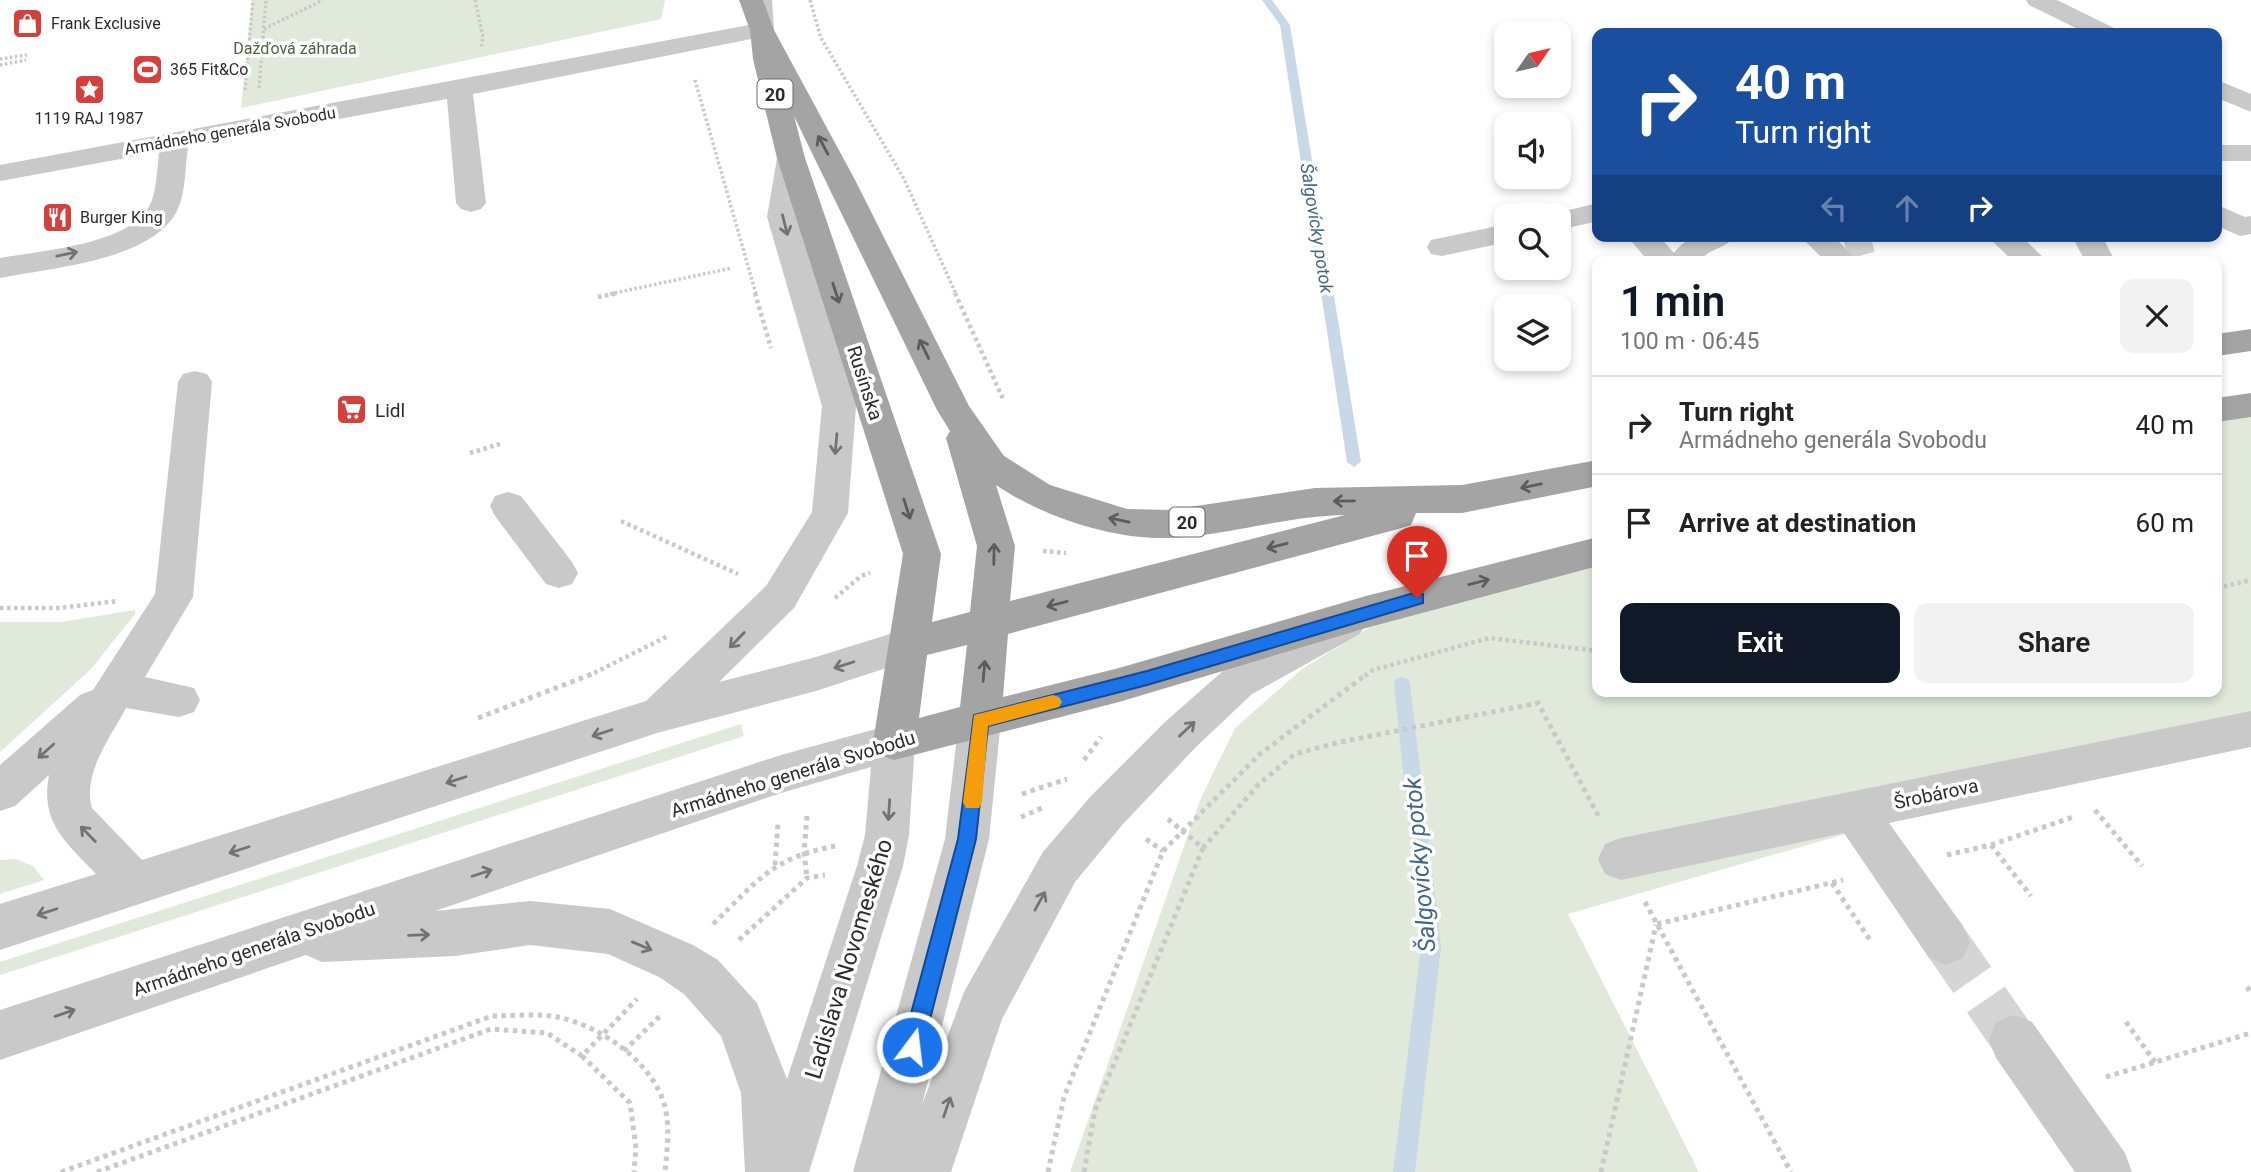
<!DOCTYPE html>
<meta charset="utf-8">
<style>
body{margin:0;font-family:Roboto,sans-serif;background:#f2f2f2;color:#222;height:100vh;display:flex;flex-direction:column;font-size:26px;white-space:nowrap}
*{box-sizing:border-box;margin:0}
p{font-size:23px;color:#767676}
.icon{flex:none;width:38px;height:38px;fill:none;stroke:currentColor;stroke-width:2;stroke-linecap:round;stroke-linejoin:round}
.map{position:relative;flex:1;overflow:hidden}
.drawer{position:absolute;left:1592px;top:256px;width:630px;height:441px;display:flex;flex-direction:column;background:#fff;border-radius:14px;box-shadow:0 4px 10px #0003}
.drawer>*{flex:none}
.guide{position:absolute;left:1592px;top:28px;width:630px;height:214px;border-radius:14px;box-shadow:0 4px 10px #0003;background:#1a4fa0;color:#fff;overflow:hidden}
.needle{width:46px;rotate:56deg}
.buttons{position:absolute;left:1494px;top:21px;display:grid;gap:14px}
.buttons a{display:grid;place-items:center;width:77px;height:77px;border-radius:14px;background:#fff;box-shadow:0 4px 10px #0003;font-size:35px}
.pin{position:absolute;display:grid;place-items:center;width:60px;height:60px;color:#fff;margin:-72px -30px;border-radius:50% 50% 50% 0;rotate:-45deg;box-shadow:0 0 7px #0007}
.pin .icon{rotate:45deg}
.me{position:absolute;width:77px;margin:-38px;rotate:15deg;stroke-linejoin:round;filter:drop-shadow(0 0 5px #0008)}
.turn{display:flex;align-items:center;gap:24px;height:147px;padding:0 28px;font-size:32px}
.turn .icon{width:91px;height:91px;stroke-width:2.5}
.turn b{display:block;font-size:49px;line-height:60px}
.lanes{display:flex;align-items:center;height:66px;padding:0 28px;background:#0003;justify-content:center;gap:35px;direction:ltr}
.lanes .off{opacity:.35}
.round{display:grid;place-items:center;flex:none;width:74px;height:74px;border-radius:14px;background:#f2f2f2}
.overview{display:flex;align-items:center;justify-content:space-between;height:119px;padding:0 28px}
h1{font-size:42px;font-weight:600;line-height:52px;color:#111827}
.primary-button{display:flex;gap:14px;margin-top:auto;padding:14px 28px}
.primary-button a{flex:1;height:80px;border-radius:14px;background:#111827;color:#fff;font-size:28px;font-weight:600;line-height:80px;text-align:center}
.primary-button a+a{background:#f2f2f2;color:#222}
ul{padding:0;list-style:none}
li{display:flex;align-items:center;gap:21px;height:98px;padding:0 28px;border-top:2px solid #e0e0e0}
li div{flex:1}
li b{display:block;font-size:26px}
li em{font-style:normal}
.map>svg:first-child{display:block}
.green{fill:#e1e9db}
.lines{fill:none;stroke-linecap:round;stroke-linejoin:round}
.stream{fill:#c8d8e7;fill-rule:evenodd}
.minor-tunnel-far1{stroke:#d5d5d5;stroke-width:27;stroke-dasharray:27 14;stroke-linecap:butt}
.minor-tunnel{stroke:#d5d5d5;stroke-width:46;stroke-dasharray:46 24;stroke-linecap:butt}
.path-far2{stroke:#c9c9c9;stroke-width:3.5;stroke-dasharray:2.5 2.5;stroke-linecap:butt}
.path-far1{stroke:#c9c9c9;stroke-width:4.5;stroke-dasharray:3.5 3.5;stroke-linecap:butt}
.path{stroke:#c9c9c9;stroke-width:5;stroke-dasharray:4.5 4.5;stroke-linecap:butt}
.minor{fill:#c9c9c9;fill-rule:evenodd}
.major{fill:#a4a4a4;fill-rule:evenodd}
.oneway{stroke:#5c5c5c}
.oneway2{stroke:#737373}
.route{fill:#1a73e8;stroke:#114b97;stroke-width:2}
.slow{fill:#f59e0b}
.labels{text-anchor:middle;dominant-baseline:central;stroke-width:7;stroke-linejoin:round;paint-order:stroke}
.far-poi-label{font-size:16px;fill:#2c2c2c;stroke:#fff;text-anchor:start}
.far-park-label{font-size:16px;fill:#4c633e;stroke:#fff}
.far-street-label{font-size:16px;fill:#2c2c2c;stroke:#fff}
.shield{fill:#fff;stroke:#6b6b6b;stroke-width:2}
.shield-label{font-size:18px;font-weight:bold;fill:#2c2c2c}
.far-water-label{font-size:18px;font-style:italic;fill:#426586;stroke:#fff}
.street-label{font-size:19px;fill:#2c2c2c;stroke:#fff}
.poi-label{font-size:19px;fill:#2c2c2c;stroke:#fff;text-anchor:start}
.near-street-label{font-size:23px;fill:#2c2c2c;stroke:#fff}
.near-water-label{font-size:24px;font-style:italic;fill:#426586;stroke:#fff}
</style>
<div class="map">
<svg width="2251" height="1172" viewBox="0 0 2251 1172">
<rect width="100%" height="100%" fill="#fff"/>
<g class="green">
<polygon points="252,0 665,0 661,19 241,108"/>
<polygon points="2251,415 2251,717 1568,914 1699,1172 1070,1172 1201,798 1235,728 1302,669 1407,604 1598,561 1598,691 2217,691 2217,422"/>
<polygon points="135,610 135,614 91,669 0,752 0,622 61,622"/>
<polygon points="741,724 744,736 0,975 0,962"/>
<polygon points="16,859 33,866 44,880 0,894 0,860"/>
</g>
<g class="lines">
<g class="stream">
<polygon points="1262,0 1272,0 1290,25 1361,462 1354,467 1347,462 1280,25"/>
<polygon points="1402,677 1408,679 1410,684 1441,947 1415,1172 1393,1172 1421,947 1394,684 1396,679"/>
</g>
<polyline class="minor-tunnel-far1" points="1845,246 1881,236"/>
<polyline class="minor-tunnel" points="1946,942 2014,1040"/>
<g class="path-far2">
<polyline points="475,0 483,37 481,47"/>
<polyline points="810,0 821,38 904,179 956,294"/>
<polyline points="264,29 323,0"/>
<polyline points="0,59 27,55"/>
<polyline points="0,65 26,60"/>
<polyline points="695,80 756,294"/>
<polyline points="259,88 266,0"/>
<polyline points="245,90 253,0"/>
<polyline points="610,294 732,268"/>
</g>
<g class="path-far1">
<polyline points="755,293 771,348"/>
<polyline points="955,293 1004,401"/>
<polyline points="598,297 618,293"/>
<polyline points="470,453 500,444"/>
<polyline points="621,521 738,574"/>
<polyline points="1043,551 1066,553"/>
<polyline points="2217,588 2251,580"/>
<polyline points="835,598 861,576 870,573"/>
<polyline points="0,608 59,608 117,601"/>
<polyline points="588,676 668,636"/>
<polyline points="1365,676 1373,670 1489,638 1598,651"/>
</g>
<g class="path">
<polyline points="478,718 592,674"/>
<polyline points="1084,760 1101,737"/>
<polyline points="1022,794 1067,779"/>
<polyline points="2095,810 2142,866"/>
<polyline points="807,816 804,852 807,878"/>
<polyline points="1021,817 1042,808"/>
<polyline points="1168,819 1203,848 1259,784 1295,754 1340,742 1538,703 1599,817"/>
<polyline points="1146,839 1163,851"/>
<polyline points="1991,845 2031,896"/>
<polyline points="1947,855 1991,845 2076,816"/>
<polyline points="775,865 778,823"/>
<polyline points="1832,883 1870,940"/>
<polyline points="1645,902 1791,1172"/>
<path d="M713,924C758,881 771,858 835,846"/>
<polyline points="1657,924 1843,880"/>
<polyline points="739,940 807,878 825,875"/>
<polyline points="2247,987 2251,993"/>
<polyline points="2126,1022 2155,1062"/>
<polyline points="624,1051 662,1014"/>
<polyline points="582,1056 630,1103 636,1148 634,1172"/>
<polyline points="2106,1077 2251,1033"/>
<path d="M61,1172L492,1016C513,1016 536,1013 557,1017C600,1025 654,1063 665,1107C670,1128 667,1151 665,1172"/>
<polyline points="97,1172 491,1029 547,1033 582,1056 637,999"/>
<polyline points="1048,1172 1064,1097 1163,851 1260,754 1367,674"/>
<polyline points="1084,1172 1095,1110 1203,848"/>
<polyline points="1601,1172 1656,925"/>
</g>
<g class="minor">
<path d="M748,0H772L774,30L771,35L473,94L486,203L481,209L471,212L461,209L456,203L447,99L188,147C185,167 186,193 177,211C151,261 50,268 0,278V258C39,251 123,245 147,210C157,196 157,169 159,152L0,181V165L749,25Z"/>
<polygon points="2026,0 2057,0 2114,28 2117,33 2086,33 2029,5"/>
<polygon points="2217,80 2251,94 2251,112 2217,98"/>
<rect x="2217" y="145" width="34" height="16"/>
<path d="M791,150L801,152L805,158L797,217L856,406L848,513L794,608L719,682L816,657L909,628L923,632L929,644L923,656L816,691L657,733L0,950V904L96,874C65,841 40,823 49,775L15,806L0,811V765L80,695L93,690L155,594L178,382L183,374L195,371L207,374L212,382L193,597L145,677L194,688L200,700L194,712L179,717L126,708C110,738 82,774 92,808L142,860L646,701L766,586L812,512L822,406L767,217L777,158L781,152Z"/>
<polygon points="1598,203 1598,221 1559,230 1559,215 1548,215"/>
<polygon points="2222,207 2245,217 2251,216 2251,234 2240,236 2217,226 2217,208"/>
<polygon points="1507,224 1507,242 1442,256 1431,254 1427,247 1431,240"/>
<path d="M1627,236H1659L1674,253C1690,231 1710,236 1735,236C1726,249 1709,248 1700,261H1648Z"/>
<polygon points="1800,236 1833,236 1858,261 1825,261"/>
<polygon points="1987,236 2021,236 2047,261 2013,261"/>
<polygon points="2072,236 2102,236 2115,261 2085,261"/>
<polygon points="508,492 521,496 572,562 578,573 572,584 559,588 546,584 495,516 490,506 495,496"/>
<polygon points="1346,607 1360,612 1366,623 1360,634 1252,694 1196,747 1123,824 1075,882 1002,1019 951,1172 853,1172 945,839 959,720 965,707 980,702 995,707 1001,720 989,839 922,1105 964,992 1043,852 1091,796 1166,721 1224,670"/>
<polygon points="2251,711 2251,747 1889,823 1963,926 1970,942 1963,958 1946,965 1929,958 1844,833 1621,880 1605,874 1598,859 1605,844 1621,838"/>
<path d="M894,724L909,729L915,742L909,835L903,866L809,1172H745L741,1093L721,1036L684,994L659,977L608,954L530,945L455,956L322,962L306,955L0,1060V1010L781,755ZM871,767L865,835L857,866L787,1079L757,1003L718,960L693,945L610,909L530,901L435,911L781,793Z"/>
<polygon points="2014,1015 2032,1022 2125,1153 2132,1172 2075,1172 1996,1058 1989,1040 1996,1022"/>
</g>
<g class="major">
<path d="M739,0H763L774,30L854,178L969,406L1004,456L1050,485L1127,509L1170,510L1315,488L1462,485L1598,460V486L1462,513H1416L1411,525L1398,529L1008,634L1003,697L1119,668L1366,596L1598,537V566L1366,628L1119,702L894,760L879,755L873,742L903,554L777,158L753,59L750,30ZM794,116L937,410L950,431L946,438L977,546L970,612L932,622L941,554L805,158ZM996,485C1041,516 1113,540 1168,538C1227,536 1285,516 1345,515L1010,601L1015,546ZM967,645L960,707L919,718L927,655Z"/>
<polygon points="2251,329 2251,351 2217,356 2217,334"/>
<polygon points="2251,393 2251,417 2217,422 2217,398"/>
</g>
</g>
<defs><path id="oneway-shaft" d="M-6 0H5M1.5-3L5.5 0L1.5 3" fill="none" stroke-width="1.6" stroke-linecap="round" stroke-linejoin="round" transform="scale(1.75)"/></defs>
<g class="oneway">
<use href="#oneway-shaft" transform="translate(823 145) rotate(-118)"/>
<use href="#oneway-shaft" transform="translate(836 293) rotate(72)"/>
<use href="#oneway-shaft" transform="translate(924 349) rotate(-116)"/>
<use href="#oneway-shaft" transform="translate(1531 486) rotate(169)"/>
<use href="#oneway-shaft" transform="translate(1344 501) rotate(179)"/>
<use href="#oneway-shaft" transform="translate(907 509) rotate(72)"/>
<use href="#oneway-shaft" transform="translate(1119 520) rotate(-168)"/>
<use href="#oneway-shaft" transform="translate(1277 546) rotate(166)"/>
<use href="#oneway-shaft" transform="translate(994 554) rotate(-89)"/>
<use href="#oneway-shaft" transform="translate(1479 582) rotate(-15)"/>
<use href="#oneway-shaft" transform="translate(1057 604) rotate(165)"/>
<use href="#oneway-shaft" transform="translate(984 671) rotate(-85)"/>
</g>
<g class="oneway2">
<use href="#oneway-shaft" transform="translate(785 225) rotate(76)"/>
<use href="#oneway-shaft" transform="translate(67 254) rotate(-12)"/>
<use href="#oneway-shaft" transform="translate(836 444) rotate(95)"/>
<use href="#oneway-shaft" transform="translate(737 640) rotate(134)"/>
<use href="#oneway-shaft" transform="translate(844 665) rotate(162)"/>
<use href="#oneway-shaft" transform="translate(1187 729) rotate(-43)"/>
<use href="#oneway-shaft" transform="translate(602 733) rotate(162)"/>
<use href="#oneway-shaft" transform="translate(46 751) rotate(138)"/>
<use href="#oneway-shaft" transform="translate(456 780) rotate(162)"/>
<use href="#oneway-shaft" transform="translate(889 810) rotate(94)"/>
<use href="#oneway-shaft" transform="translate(88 834) rotate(-134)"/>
<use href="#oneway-shaft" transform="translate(239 850) rotate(162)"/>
<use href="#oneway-shaft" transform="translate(482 873) rotate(-18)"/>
<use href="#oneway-shaft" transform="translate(1040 901) rotate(-61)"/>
<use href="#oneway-shaft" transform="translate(47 912) rotate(162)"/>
<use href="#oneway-shaft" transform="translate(419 935) rotate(-2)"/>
<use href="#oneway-shaft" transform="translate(642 946) rotate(23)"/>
<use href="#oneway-shaft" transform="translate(65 1013) rotate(-19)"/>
<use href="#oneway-shaft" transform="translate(947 1107) rotate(-71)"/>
</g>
<polygon class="route" points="1417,592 1423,594 1423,603 1147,685 988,726 976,839 923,1047 920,1054 912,1057 905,1054 902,1047 958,839 974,715 1147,671"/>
<polygon class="slow" points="1053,695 1059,697 1062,702 1059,707 988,726 982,802 979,808 966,808 963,802 974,715"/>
<defs>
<symbol id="shop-square" viewBox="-11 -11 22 22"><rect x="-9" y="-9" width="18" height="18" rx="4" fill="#d4413d" stroke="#fff"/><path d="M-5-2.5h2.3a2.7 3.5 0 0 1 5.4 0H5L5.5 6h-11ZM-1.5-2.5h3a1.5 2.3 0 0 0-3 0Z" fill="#fff"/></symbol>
<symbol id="stadium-square" viewBox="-11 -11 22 22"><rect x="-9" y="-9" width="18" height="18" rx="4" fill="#d4413d" stroke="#fff"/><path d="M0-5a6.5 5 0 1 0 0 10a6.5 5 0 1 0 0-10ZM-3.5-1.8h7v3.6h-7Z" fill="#fff"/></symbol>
<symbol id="sight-square" viewBox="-11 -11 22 22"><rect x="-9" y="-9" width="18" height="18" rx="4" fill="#d4413d" stroke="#fff"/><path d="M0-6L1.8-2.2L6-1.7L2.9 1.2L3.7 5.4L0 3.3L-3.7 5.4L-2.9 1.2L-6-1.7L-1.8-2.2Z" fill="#fff"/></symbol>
<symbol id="restaurant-square" viewBox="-11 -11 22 22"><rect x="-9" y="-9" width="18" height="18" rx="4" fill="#d4413d" stroke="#fff"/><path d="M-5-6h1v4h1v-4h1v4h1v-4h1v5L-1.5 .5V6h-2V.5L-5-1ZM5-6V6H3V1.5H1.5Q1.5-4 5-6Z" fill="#fff"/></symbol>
<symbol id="supermarket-square" viewBox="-11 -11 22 22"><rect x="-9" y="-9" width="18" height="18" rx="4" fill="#d4413d" stroke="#fff"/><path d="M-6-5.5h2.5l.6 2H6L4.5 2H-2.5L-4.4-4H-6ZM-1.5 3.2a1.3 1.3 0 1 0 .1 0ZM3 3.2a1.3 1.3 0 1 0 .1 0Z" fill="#fff"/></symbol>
</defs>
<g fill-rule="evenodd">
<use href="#shop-square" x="10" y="6" width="35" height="35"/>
<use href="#stadium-square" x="130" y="52" width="35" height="35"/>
<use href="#sight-square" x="72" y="72" width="35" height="35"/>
<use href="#restaurant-square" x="40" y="200" width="35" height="35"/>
<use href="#supermarket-square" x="334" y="392" width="35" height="35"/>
</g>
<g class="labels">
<g class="far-poi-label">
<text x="51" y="23">Frank Exclusive</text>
<text x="170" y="69">365 Fit&amp;Co</text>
<text x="89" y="118" text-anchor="middle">1119 RAJ 1987</text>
<text x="80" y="217">Burger King</text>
</g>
<g class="far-park-label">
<text x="295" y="48">Dažďová záhrada</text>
</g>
<g class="far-street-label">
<text transform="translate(230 131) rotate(-10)">Armádneho generála Svobodu</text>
</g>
<g class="shield">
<rect x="757.5" y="79.5" width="35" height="29" rx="5"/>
<rect x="1169.5" y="507.5" width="35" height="29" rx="5"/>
</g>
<g class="shield-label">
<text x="775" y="94">20</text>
<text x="1187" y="522">20</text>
</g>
<g class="far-water-label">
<text transform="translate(1317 228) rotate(81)">Šalgovícky potok</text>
</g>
<g class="street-label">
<text transform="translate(865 383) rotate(72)">Rusínska</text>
<text transform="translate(793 774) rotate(-17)">Armádneho generála Svobodu</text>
<text transform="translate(1936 794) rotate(-12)">Šrobárova</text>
<text transform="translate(254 949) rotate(-19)">Armádneho generála Svobodu</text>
</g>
<g class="poi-label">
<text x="375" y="410">Lidl</text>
</g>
<g class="near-street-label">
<text transform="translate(849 959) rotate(-73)">Ladislava Novomeského</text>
</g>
<g class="near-water-label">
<text transform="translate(1420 865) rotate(-95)">Šalgovícky potok</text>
</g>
</g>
</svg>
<div class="buttons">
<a><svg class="needle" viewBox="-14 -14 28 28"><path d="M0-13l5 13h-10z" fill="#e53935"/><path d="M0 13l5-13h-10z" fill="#767676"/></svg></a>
<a><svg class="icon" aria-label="sound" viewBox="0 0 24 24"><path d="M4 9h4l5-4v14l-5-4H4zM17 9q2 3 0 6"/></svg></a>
<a><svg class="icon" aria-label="search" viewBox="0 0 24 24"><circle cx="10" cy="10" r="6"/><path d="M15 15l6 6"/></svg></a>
<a><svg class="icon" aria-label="layers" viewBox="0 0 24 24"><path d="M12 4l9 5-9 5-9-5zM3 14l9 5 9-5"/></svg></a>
</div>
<div class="pin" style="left:1417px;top:598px;background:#d93025"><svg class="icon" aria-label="arrive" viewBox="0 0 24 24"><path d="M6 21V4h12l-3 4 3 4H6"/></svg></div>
<svg class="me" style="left:912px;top:1047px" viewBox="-20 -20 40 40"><circle r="17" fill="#1a73e8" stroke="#fff" stroke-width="3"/><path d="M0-11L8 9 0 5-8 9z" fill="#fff"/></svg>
<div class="guide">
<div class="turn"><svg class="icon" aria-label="right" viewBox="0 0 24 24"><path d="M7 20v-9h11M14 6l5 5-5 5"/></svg><div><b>40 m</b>Turn right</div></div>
<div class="lanes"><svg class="icon off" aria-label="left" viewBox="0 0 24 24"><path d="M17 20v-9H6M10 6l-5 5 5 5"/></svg><svg class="icon off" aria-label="ahead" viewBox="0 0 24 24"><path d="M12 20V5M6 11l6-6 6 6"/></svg><svg class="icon" aria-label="right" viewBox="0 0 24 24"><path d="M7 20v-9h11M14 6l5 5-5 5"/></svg></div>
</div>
<section class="drawer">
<div class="overview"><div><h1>1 min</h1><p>100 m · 06:45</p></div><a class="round"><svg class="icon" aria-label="close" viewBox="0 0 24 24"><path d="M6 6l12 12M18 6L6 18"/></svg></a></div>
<ul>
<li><svg class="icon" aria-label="right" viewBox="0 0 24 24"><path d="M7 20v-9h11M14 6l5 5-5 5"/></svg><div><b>Turn right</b><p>Armádneho generála Svobodu</p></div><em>40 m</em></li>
<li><svg class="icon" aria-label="arrive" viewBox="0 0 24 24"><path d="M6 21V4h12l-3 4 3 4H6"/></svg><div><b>Arrive at destination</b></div><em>60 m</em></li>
</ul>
<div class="primary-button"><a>Exit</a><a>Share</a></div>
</section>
</div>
